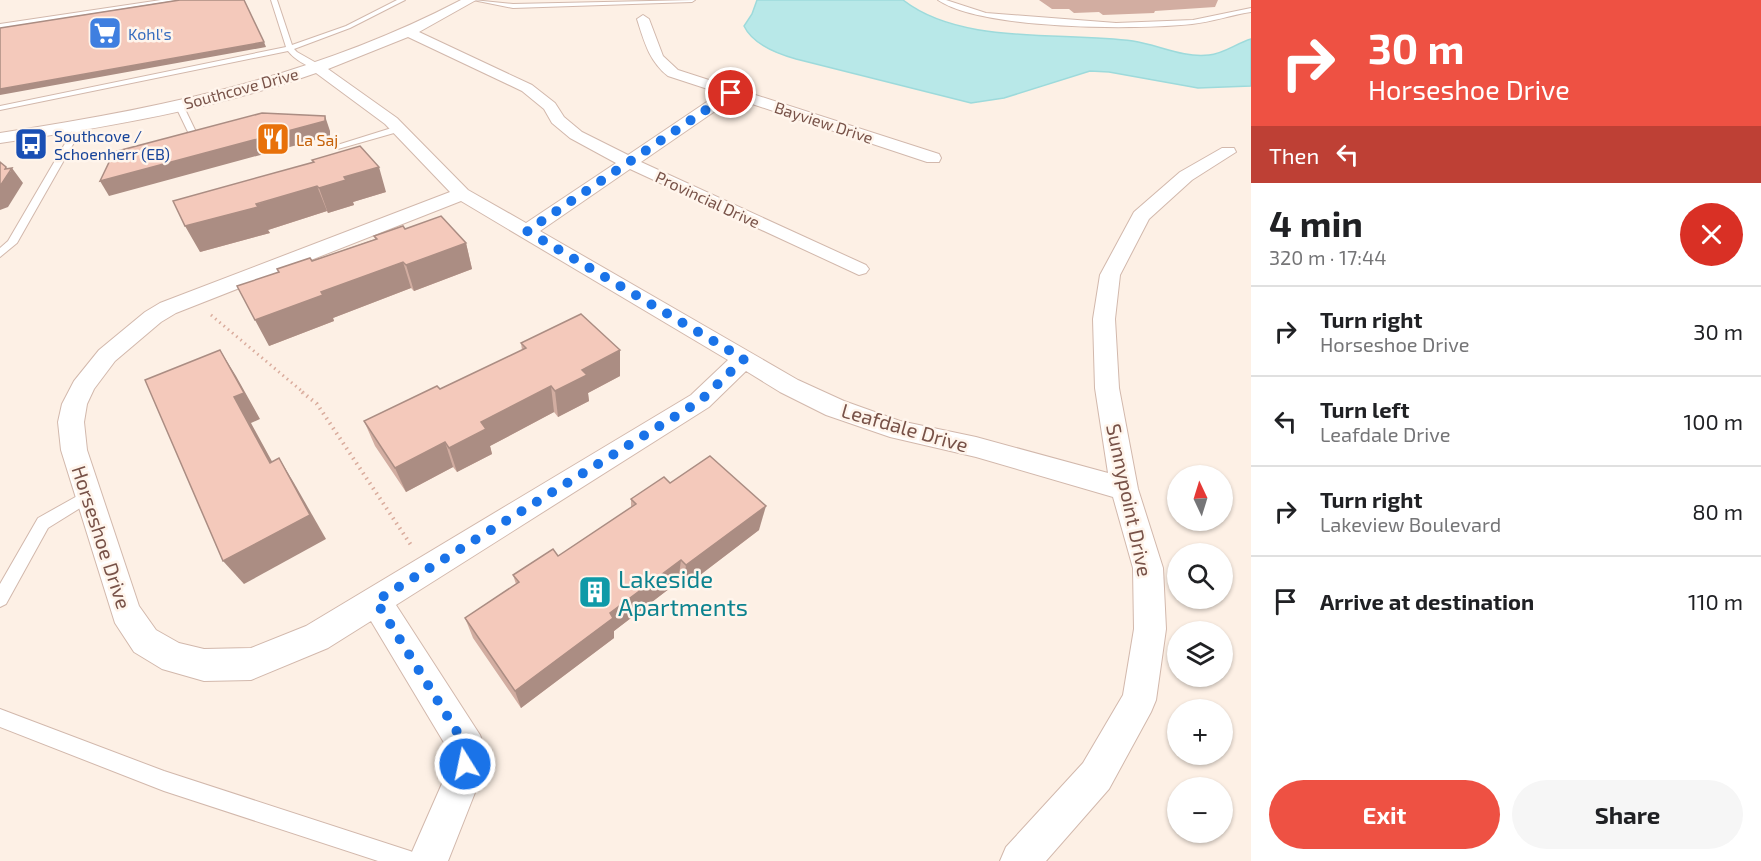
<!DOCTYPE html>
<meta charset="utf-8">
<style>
body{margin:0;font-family:"Exo 2",sans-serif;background:#f6f6f6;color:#202124;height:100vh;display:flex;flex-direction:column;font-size:22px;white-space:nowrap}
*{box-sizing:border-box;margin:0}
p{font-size:20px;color:#757577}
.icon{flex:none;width:33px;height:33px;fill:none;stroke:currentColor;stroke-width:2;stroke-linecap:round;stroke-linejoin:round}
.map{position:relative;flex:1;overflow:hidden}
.drawer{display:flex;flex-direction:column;background:#fff;width:510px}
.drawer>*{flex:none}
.hud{background:#ee5143;color:#fff;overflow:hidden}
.needle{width:39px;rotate:356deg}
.tools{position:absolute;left:1167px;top:465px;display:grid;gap:12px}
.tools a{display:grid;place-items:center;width:66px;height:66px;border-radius:50%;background:#fff;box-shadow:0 2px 4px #0004;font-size:30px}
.pin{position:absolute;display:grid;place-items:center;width:51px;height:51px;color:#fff;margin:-26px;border:3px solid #fff;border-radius:50%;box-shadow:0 2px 6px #0007}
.me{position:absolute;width:66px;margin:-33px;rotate:350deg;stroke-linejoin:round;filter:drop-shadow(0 0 4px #0008)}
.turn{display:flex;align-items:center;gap:21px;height:126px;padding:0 18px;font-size:27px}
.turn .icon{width:78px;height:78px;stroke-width:2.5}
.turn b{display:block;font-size:42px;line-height:51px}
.then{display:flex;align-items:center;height:57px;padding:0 18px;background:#0003;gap:12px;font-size:22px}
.round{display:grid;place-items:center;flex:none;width:63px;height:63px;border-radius:32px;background:#f6f6f6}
.head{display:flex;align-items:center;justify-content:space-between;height:102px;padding:0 18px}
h1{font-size:36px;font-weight:700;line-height:45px}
.primary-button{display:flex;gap:12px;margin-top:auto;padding:12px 18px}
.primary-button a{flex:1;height:69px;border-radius:36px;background:#ee5143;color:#fff;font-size:24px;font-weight:700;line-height:69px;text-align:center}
.primary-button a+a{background:#f6f6f6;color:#202124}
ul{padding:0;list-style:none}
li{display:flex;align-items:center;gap:18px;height:90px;padding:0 18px;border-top:2px solid #e0e0e0}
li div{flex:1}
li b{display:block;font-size:22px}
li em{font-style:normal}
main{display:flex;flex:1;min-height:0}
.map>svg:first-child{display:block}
.water{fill:#b8e8e8;stroke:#9ddadb;stroke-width:1.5}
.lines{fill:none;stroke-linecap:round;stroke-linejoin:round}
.lane-casing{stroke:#d2b8ac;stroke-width:2}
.street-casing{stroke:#d2b8ac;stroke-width:2}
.path-far1{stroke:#daac9d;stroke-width:3;stroke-dasharray:1.5 4;stroke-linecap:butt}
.path{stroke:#daac9d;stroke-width:4;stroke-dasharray:1.5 4.5;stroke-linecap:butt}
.lane{fill:#fff;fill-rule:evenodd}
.street{fill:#fff;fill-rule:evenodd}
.wall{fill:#d2ada1}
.shaded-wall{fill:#ab8d83}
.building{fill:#f4c9bb;stroke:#ab8d83;stroke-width:1.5}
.route{stroke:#1a73e8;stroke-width:10;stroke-dasharray:0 18}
.labels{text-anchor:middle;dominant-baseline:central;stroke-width:5;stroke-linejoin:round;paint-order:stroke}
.far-shop-label{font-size:16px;fill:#366cbe;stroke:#fff5ec;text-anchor:start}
.far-street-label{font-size:16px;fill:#785248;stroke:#fff5ec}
.far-transit-label{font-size:16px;fill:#164399;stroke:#fff5ec;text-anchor:start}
.far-food-label{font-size:16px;fill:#c56008;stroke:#fff5ec;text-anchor:start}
.street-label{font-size:20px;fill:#785248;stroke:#fff5ec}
.near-culture-label{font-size:24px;fill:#0d838f;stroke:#fff5ec;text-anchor:start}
</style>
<main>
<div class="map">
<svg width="1251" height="861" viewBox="0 0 1251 861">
<rect width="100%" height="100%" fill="#fdf0e5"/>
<path class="water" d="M757,0H903C962,46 1062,31 1133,41C1159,45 1182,58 1209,55C1223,54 1237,43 1251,39V86L1198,88L1109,72L1090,71L1004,98L971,103L796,59C778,54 753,45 744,26L752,14Z"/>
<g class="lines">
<defs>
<g id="lane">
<polygon points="161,0 177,0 0,28 0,24"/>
<path d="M271,0H277L292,45L346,26L397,0H405L350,28L294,49L297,52L320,65V69C310,69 294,59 288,51L0,110V106L286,47Z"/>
<polygon points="473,0 513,4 695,0 692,2 513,8"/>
<path d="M938,0H946L986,13L1116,23L1193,20L1251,8V12C1231,15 1212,22 1192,24C1137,30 982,30 938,0Z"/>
<polygon points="176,103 183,105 197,134 196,136 189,134 175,105"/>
<polygon points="77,123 84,125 17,243 0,257 0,248 8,241"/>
<polygon points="398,126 402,129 401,131 338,149 334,146"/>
<polygon points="88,490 93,492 95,496 93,500 48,528 6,604 0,607 0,584 38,518"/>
<polygon points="0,709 164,771 410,851 417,854 420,861 378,861 164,791 0,727"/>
</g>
<path id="street" d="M461,0H476L419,32L532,85L555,103L564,117L582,132L628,155L720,93L668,76C649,61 644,41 637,19L643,15L649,19L663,56L678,70L939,154L941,158L939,162H927L734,98L641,162L866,265L869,269L866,273L859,275L630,169L540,231L798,380L844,401L900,421L976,437L1108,473L1095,388L1093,319L1100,275L1134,212L1180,172L1222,148H1234L1236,152L1192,180L1149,219L1120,275L1115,319L1119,388L1138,489L1163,568L1166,629L1156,700L1151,712L1109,789L1046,861H1000L1006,847L1083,763L1123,695L1134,629L1133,568L1113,497L976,457L890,437L826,415L780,392L746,371L709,407L396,605L480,735L485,748L480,780L448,861H408L444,779L449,751L371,621L328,648L251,680L204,681L162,669L134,652L115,623L61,450L58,422L62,404L74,381L99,350L145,312L160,303L450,192L385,124L316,73C215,109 106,127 0,143V133C164,108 313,77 461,0ZM408,37L522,91L544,109L552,123L570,138L616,163L526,223L468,190L397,118L328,69ZM461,201L728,360L691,395L306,626L251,648L204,649L179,643L156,630L139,606L87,450L84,422L87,404L94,389L115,361L161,322L176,313Z"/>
</defs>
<use href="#lane" class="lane-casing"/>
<use href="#street" class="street-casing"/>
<polyline class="path-far1" points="211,315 304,393"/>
<polyline class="path" points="302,392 317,404 411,545"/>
<use href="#lane" class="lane"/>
<use href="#street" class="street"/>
</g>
<g class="wall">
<polygon points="1039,0 1218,0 1215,7 1155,11 1154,13 1103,15 1099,12 1074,13 1069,9 1052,9"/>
<polygon points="312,160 386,192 353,202 354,205 328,213 327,211 268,230 270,233 200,252 313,162"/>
<polygon points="405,229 466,243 472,269 414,291 411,288 333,318 334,321 269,346 312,261 375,239 374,236"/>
<polygon points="521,343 620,350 620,376 588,393 589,401 558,417 554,412 490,446 492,454 457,472 453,467 406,492 375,446 364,421 440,389 522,350"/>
<polygon points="670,483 759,530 683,588 678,582 614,631 614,638 521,708 473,638 465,618 516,584 513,575 558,556 631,508 631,499"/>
</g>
<g class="shaded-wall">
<polygon points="264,42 266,47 0,95 0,89"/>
<polygon points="325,116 330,131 330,136 109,196 100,181"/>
<polygon points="6,167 10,172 12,168 23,183 8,207 0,210 0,186"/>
<polygon points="379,167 386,192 353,202 354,205 328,213 319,188 344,177"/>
<polygon points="317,186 327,211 268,230 270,233 200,252 185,226"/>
<polygon points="466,243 472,269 414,291 406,265"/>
<polygon points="403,262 411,288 333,318 334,321 269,346 255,320 321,292"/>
<polygon points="220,350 236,376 260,419 251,423 286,487 270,463 234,397"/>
<polygon points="620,350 620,376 588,393 589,401 558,417 555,391 582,370"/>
<polygon points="551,386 554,412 490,446 492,454 457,472 449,448 481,422"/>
<polygon points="445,442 453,467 406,492 395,468"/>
<polygon points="279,458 294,483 326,539 244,584 223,561"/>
<polygon points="766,506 759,530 683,588 686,565"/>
<polygon points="681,560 678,582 614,631 614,638 521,708 515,691 610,613"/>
</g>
<g class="building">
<polygon points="180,0 244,0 264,42 0,89 0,28"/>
<polygon points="262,113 325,116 325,121 100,181 114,152"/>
<polygon points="360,146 379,167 344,177 346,180 319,188 317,186 256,204 258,207 185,226 173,201 314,162 312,160"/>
<polygon points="0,162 6,167 5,169 12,168 0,186"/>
<polygon points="441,216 466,243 406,265 403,262 321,292 323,295 255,320 237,286 279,272 277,269 310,258 312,261 377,239 374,236 403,226 405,229"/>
<polygon points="581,314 620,350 582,370 587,375 555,391 551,386 481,422 486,429 449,448 445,442 395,468 364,421 437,386 440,389 526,348 521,343"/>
<polygon points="220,350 244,393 234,397 270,463 279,458 310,515 223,561 145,380"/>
<polygon points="710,456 766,506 686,565 681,560 610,613 613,618 515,691 465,618 519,582 513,575 553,549 558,556 636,504 631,499 664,477 670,483"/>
</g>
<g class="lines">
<polyline class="route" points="465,764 467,748 376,601 700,401 744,359 527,231 731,93"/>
</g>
<defs>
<symbol id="supermarket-square" viewBox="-11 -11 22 22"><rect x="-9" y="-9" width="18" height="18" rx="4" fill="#3f7fe0" stroke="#fff5ec"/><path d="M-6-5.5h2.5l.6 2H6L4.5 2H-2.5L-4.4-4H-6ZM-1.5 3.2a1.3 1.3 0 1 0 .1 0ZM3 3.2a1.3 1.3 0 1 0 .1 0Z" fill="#fff"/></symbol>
<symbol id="restaurant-square" viewBox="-11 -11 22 22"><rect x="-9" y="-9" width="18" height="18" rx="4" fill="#e8710a" stroke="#fff5ec"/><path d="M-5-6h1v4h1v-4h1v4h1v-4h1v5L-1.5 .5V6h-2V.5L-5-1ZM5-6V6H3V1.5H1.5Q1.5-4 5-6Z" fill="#fff"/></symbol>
<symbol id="bus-square" viewBox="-11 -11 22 22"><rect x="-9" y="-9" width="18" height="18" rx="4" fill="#1a4fb4" stroke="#fff5ec"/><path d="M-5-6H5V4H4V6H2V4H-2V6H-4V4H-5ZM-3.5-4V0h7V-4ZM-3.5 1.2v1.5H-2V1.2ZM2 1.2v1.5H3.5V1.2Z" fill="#fff"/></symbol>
<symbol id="building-square" viewBox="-11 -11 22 22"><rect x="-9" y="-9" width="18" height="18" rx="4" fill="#0f9aa8" stroke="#fff5ec"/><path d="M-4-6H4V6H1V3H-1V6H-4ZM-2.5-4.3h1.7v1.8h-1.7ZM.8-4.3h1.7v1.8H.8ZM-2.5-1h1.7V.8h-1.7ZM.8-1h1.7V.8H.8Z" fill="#fff"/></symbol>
</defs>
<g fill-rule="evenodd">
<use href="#supermarket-square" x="86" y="14" width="38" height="38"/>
<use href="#restaurant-square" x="254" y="120" width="38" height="38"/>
<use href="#bus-square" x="12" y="125" width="38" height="38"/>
<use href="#building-square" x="576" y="573" width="38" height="38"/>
</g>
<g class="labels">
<g class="far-shop-label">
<text x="128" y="33">Kohl's</text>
</g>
<g class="far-street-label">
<text transform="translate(241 88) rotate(-15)">Southcove Drive</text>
<text transform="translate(824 122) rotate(18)">Bayview Drive</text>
<text transform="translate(708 199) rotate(25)">Provincial Drive</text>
</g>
<g class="far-transit-label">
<text x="54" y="135">Southcove /<tspan x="54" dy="18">Schoenherr (EB)</tspan></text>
</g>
<g class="far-food-label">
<text x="296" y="139">La Saj</text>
</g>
<g class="street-label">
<text transform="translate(905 427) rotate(16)">Leafdale Drive</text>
<text transform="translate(1130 500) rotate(78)">Sunnypoint Drive</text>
<text transform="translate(102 537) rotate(72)">Horseshoe Drive</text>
</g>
<g class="near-culture-label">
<text x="618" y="578">Lakeside<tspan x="618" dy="28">Apartments</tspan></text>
</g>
</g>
</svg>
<div class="tools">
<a><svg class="needle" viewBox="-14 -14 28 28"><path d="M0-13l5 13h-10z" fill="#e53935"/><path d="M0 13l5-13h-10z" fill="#757577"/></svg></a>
<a><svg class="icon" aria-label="search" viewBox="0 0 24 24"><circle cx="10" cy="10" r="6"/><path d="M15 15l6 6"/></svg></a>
<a><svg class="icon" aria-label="layers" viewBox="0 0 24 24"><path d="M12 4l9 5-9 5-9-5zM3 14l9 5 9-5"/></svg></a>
<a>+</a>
<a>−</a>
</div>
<div class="pin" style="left:731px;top:93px;background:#d93025"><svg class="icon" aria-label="arrive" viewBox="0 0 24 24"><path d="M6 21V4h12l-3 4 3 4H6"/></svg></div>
<svg class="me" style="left:465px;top:764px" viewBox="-20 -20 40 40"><circle r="17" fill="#1a73e8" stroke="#fff" stroke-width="3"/><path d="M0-11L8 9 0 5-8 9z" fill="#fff"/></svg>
</div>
<section class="drawer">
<div class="hud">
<div class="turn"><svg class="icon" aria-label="right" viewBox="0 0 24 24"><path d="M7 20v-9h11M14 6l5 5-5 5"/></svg><div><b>30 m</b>Horseshoe Drive</div></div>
<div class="then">Then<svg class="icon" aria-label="left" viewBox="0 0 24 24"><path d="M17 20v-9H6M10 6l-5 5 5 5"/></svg></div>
</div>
<div class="head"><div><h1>4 min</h1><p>320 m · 17:44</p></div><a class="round" style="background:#d93025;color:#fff"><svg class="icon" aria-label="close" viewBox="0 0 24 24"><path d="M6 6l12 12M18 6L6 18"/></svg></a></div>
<ul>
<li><svg class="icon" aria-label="right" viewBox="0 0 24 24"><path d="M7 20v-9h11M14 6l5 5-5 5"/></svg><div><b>Turn right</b><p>Horseshoe Drive</p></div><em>30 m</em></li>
<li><svg class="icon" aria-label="left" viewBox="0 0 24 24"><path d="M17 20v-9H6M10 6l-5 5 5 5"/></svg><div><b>Turn left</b><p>Leafdale Drive</p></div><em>100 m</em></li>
<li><svg class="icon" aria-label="right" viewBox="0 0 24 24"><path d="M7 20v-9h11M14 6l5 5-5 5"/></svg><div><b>Turn right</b><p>Lakeview Boulevard</p></div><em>80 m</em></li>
<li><svg class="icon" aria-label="arrive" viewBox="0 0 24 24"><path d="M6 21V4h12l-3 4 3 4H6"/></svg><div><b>Arrive at destination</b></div><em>110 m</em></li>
</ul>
<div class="primary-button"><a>Exit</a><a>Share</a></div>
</section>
</main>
